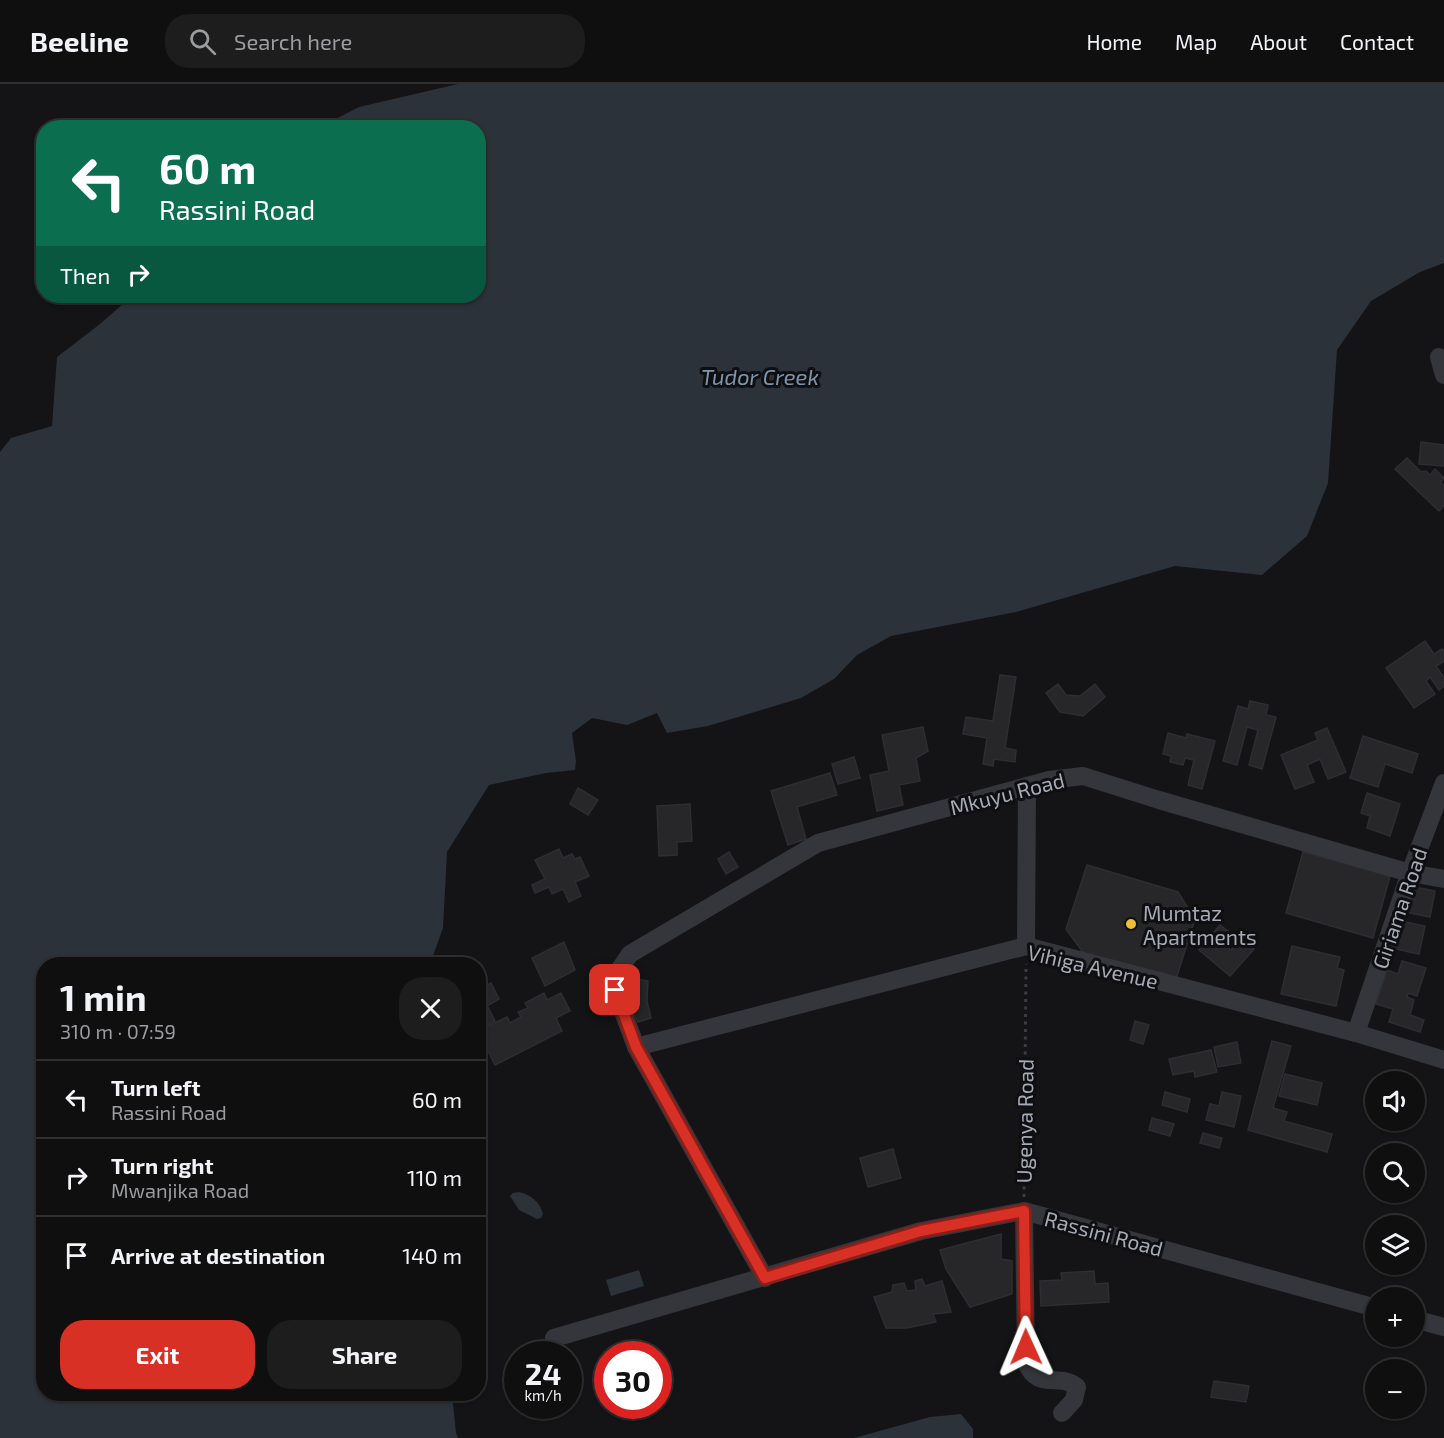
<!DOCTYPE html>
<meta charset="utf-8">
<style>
body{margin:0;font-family:"Exo 2",sans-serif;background:#1d1d1e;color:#f1f3f6;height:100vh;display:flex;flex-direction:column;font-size:22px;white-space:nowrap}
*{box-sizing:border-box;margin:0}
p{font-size:20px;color:#9b9c9f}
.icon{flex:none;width:33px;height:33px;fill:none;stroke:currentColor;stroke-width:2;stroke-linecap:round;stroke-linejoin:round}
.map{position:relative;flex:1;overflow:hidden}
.side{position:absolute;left:36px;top:873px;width:450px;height:444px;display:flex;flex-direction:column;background:#0f0f10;border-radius:24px;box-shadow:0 2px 4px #0004,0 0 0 2px #2f2f30}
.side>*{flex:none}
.hud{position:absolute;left:36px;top:36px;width:450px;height:183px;border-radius:24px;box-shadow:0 2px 4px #0004,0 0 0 2px #2f2f30;background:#0b6e4f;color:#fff;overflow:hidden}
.tools{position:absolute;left:1365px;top:987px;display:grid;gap:12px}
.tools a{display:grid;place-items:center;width:60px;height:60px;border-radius:50%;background:#0f0f10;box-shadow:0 2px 4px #0004,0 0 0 2px #2f2f30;font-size:30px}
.speed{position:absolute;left:504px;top:1257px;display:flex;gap:12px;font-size:30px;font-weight:700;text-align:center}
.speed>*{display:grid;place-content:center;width:78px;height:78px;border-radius:50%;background:#0f0f10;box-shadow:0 2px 4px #0004,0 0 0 2px #2f2f30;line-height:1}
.speed small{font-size:15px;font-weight:400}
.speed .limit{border:9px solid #d22;background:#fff;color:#111}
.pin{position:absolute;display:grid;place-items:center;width:51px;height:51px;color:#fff;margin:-26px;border-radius:12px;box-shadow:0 3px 9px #0006}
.me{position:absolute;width:66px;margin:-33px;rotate:359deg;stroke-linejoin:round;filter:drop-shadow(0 0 4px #0008)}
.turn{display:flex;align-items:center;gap:21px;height:126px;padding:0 24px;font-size:27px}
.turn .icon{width:78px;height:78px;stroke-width:2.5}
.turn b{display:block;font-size:42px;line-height:51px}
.then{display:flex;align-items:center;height:57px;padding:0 24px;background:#0003;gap:12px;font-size:22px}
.round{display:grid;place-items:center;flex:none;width:63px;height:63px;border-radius:24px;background:#1d1d1e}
.headline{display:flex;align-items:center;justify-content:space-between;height:102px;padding:0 24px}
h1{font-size:36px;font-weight:700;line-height:45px}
.button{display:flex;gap:12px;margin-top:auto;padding:12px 24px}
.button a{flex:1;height:69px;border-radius:24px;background:#d93025;color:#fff;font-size:24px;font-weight:700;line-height:69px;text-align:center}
.button a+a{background:#1d1d1e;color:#f1f3f6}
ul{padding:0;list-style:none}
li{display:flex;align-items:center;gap:18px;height:78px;padding:0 24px;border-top:2px solid #2f2f30}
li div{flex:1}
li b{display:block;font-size:22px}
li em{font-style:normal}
header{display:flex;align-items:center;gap:36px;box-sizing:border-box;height:84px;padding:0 30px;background:#0f0f10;border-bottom:2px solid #2f2f30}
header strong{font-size:28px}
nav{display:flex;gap:33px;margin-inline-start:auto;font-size:21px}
.search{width:420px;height:54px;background:#1d1d1e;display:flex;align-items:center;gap:15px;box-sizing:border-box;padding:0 21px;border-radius:24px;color:#9b9c9f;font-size:22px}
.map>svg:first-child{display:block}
.water{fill:#2b3239}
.building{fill:#27272a;stroke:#2e2e32;stroke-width:1.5}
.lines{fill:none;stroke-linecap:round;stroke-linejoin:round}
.path{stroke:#3b3d42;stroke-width:3;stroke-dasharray:3 4.5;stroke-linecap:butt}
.street{stroke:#35363b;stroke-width:18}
.route-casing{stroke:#8d1f18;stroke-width:15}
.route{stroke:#d93025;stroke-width:10}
.poi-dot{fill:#efbf33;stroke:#0f0f11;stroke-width:2}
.labels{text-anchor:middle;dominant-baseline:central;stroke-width:6;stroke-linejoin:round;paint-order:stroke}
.street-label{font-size:21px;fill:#a6aab6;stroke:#0f0f11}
.poi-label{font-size:21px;fill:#a6aab6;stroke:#0f0f11;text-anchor:start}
.water-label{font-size:22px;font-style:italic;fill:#7d95b1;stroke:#0f0f11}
</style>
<header>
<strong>Beeline</strong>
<div class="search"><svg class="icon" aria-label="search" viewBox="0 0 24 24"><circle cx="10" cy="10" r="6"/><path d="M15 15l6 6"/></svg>Search here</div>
<nav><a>Home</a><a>Map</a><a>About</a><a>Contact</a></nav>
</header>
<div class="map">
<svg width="1444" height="1354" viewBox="0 0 1444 1354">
<rect width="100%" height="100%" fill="#141416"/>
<g class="water">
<polygon points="458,0 1444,0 1444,179 1420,188 1371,217 1337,266 1328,399 1307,452 1262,491 1175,482 1016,528 891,552 857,571 834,595 801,614 708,642 667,649 657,629 627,641 592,634 572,649 576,677 575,686 546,689 489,701 447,768 443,844 430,880 44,880 44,1310 452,1310 456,1349 458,1354 0,1354 0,368 11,354 52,342 57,273 100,240 132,212 478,212 478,44 320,43 359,23"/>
<path d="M519,1108C531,1111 540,1118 543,1130L541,1134L537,1135L519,1126L510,1112L513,1109Z"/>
<polygon points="639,1186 644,1202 611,1212 606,1196"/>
<polygon points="961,1330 973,1345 973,1354 854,1354 930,1333"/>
</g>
<g class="building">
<polygon points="1421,358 1444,361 1444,382 1419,380"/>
<polygon points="1407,374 1421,388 1426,387 1430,391 1435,385 1444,394 1440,399 1444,401 1444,421 1439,427 1395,385"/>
<polygon points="1425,557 1434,570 1442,565 1444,567 1444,577 1436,582 1444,594 1444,602 1439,606 1430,593 1426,597 1435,610 1414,624 1386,584"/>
<polygon points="1000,591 1016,593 1005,664 1016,666 1015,678 994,675 993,682 983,680 987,654 963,650 966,633 993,637"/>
<polygon points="1058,600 1066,611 1080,612 1095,600 1105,613 1083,632 1060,628 1046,609"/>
<polygon points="1250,617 1268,621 1266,631 1276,633 1262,685 1249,681 1258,646 1247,643 1237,681 1223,677 1238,622 1248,625"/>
<polygon points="923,643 928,667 916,674 920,697 899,701 903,721 877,727 870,691 889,687 882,651"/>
<polygon points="1327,644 1346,688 1328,695 1320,675 1307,681 1314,698 1295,705 1281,671 1318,656 1315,649"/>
<polygon points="1168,649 1186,654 1187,650 1215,657 1202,705 1188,701 1194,676 1185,674 1183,681 1170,678 1171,672 1163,670"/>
<polygon points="1363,652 1418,670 1412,689 1385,680 1378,703 1350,694"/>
<polygon points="854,673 860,694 838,700 832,680"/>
<polygon points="830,689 837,711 797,723 806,755 788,761 771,707"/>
<polygon points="578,704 598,716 588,731 570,720"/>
<polygon points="1367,709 1400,720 1390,752 1367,744 1370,732 1361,729"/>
<polygon points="690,720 692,757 677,758 677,771 659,772 657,722"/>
<polygon points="559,765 563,774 572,770 575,775 580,773 589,792 575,798 581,812 569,818 563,805 552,810 549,803 535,809 532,801 545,795 535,776"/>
<polygon points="729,768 738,783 726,790 718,775"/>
<polygon points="1303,768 1390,792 1373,854 1286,829"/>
<polygon points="1087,781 1178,808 1195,835 1176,895 1085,871 1066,845"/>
<polygon points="1410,802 1435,807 1430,833 1405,828"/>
<polygon points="1401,837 1425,842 1419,870 1395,865"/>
<polygon points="1220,841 1229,848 1221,858 1231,866 1241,854 1254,865 1230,892 1199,866"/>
<polygon points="564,858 575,886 545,902 532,874"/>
<polygon points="1292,862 1340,873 1337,884 1344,886 1336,922 1281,910"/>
<polygon points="1402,877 1426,884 1417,912 1408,909 1407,913 1414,916 1410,931 1424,936 1420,948 1389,938 1393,925 1376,920 1387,886 1398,890"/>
<polygon points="628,893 648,897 647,917 651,934 638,938 623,911"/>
<polygon points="491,899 499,915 487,922 478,906"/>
<polygon points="544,909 547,916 561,909 570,927 556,934 562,947 495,981 478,947 507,933 510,939 521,933 518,928 528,924 525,919"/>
<polygon points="488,923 495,937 478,946 478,928"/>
<polygon points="1135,937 1149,941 1143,960 1130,956"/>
<polygon points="1272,957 1291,962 1273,1024 1287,1028 1284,1037 1332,1050 1327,1068 1248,1046"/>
<polygon points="1237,958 1241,979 1218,983 1214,963"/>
<polygon points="1211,966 1217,988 1195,993 1194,987 1173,991 1169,975"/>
<polygon points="1285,990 1322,999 1317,1021 1279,1012"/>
<polygon points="1165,1008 1190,1015 1187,1028 1162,1021"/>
<polygon points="1222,1008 1241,1012 1234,1043 1206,1036 1210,1020 1219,1022"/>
<polygon points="1152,1034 1174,1040 1170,1052 1149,1046"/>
<polygon points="1203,1049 1222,1054 1219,1064 1200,1059"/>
<polygon points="893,1065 901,1094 868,1103 860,1074"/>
<polygon points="1001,1150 1001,1175 1012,1177 1012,1210 970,1223 946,1185 940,1166"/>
<polygon points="1094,1187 1095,1200 1108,1199 1109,1218 1041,1222 1040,1197 1062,1196 1061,1189"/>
<polygon points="922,1195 925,1202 942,1197 951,1228 933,1230 936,1238 907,1244 886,1244 874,1213 892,1208 893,1201 904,1199 907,1207 916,1206 915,1197"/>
<polygon points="1214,1297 1249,1302 1246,1318 1211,1313"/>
</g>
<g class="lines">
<polyline class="path" points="1024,1113 1026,880"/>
<g class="street">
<polyline points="1439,273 1444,291"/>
<polyline points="1026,862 1027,702"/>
<polyline points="1356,949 1410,789 1444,699"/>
<polyline points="636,963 1026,862 1356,949 1444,976"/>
<path d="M1024,1127L1026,1278C1037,1308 1060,1288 1077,1303L1074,1316L1062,1329"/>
<polyline points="765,1194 636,963 615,906 619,886 630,870 818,759 1049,696 1083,692 1159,716 1410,789 1444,795"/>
<polyline points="1414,1235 1444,1243"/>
<polyline points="554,1254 921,1147 1024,1127 1376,1224"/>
</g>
</g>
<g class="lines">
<defs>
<polyline id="route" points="615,906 636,963 765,1194 921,1147 1024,1127 1026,1263"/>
</defs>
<use href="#route" class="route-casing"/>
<use href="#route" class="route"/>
</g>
<circle class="poi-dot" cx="1131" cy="840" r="6"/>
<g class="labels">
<g class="street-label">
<text transform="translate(1007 709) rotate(-14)">Mkuyu Road</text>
<text transform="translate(1399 824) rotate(-71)">Giriama Road</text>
<text transform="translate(1093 882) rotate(13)">Vihiga Avenue</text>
<text transform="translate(1024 1037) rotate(-89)">Ugenya Road</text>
<text transform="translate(1104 1149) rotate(15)">Rassini Road</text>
</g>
<g class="poi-label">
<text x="1143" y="828">Mumtaz<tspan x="1143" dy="24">Apartments</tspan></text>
</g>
<g class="water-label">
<text x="760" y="292">Tudor Creek</text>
</g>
</g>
</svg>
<div class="tools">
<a><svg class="icon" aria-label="sound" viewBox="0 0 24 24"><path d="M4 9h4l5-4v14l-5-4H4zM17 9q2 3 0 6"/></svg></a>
<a><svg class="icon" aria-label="search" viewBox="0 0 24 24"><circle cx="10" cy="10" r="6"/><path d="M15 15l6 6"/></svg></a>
<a><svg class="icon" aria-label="layers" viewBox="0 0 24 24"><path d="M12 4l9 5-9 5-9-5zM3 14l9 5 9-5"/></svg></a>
<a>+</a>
<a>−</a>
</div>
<div class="speed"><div>24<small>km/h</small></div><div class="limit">30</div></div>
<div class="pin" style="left:615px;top:906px;background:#d93025"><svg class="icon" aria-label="arrive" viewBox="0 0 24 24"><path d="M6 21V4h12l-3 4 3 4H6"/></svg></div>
<svg class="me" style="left:1026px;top:1263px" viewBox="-20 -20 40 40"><path d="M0-17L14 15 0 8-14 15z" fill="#d93025" stroke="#fff" stroke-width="4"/></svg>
<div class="hud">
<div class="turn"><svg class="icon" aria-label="left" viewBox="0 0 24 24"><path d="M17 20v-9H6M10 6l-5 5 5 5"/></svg><div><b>60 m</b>Rassini Road</div></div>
<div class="then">Then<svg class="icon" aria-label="right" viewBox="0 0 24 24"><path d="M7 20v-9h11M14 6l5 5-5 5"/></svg></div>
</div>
<section class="side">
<div class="headline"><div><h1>1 min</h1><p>310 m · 07:59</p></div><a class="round"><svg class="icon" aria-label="close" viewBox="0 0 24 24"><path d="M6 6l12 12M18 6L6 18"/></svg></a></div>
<ul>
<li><svg class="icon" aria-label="left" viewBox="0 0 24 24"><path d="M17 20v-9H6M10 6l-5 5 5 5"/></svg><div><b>Turn left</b><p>Rassini Road</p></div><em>60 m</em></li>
<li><svg class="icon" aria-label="right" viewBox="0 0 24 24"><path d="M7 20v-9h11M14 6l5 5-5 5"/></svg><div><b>Turn right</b><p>Mwanjika Road</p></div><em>110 m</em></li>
<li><svg class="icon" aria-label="arrive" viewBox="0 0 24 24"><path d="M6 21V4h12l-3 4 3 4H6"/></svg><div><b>Arrive at destination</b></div><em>140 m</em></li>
</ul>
<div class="button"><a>Exit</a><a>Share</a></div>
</section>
</div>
